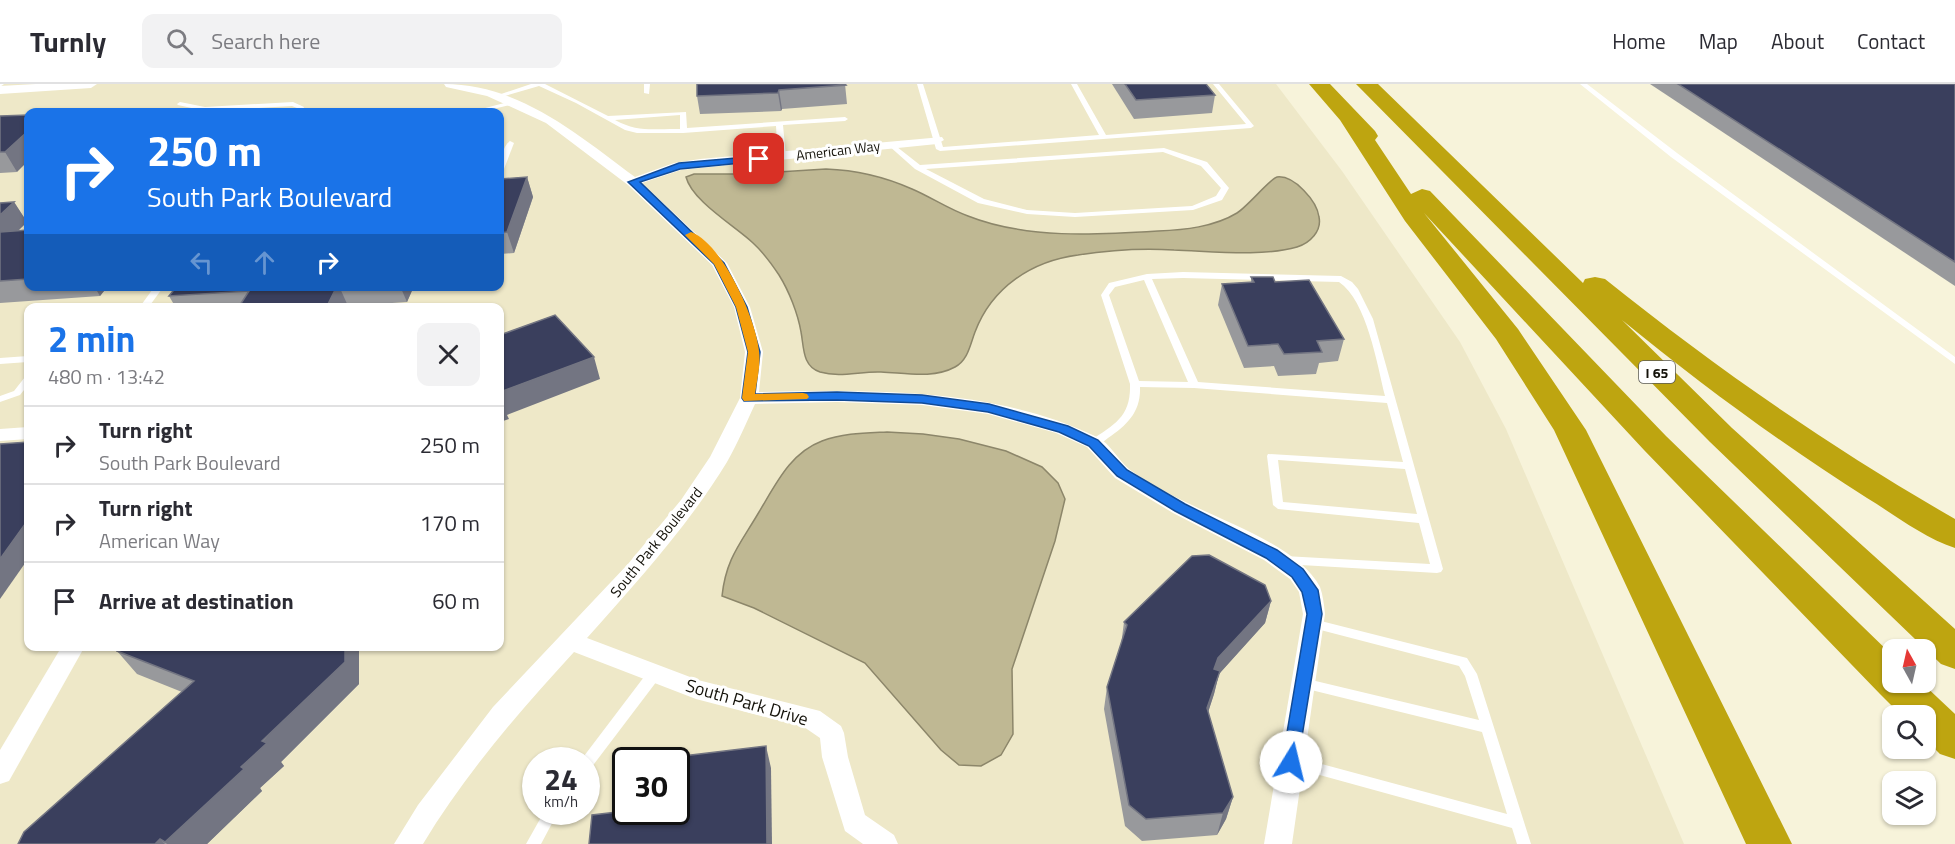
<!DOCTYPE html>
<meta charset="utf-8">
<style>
body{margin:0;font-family:"Titillium Web",sans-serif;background:#f2f2f3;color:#2b2b33;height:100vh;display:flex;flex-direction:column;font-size:22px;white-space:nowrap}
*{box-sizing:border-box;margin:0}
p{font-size:20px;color:#7c7c81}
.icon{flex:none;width:33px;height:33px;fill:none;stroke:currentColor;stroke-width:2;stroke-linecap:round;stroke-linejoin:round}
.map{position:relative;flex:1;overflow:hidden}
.drawer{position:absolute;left:24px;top:219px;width:480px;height:348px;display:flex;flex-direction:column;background:#fff;border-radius:12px;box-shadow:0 2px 4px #0004}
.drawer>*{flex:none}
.hud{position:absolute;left:24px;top:24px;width:480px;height:183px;border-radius:12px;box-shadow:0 2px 4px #0004;background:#1a73e8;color:#fff;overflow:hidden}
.needle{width:39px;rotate:352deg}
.controls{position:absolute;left:1882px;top:555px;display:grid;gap:12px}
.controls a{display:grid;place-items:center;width:54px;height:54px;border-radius:12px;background:#fff;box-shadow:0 2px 4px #0004;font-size:30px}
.speed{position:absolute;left:522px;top:663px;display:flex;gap:12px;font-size:30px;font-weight:700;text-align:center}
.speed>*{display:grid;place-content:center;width:78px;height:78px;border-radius:50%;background:#fff;box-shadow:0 2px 4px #0004;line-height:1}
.speed small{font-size:15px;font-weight:400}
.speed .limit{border:3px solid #111;border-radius:9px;background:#fff;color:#111}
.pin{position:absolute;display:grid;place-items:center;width:51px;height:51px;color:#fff;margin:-26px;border-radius:12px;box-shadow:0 3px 9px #0006}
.me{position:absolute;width:66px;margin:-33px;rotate:9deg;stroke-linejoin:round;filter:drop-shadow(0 0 4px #0008)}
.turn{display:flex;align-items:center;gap:21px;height:126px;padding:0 24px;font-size:27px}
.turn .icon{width:78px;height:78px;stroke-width:2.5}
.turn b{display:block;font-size:42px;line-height:51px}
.lanes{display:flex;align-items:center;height:57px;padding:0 24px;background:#0003;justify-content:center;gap:30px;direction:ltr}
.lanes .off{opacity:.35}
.round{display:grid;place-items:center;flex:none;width:63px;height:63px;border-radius:12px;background:#f2f2f3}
.head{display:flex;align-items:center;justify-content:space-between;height:102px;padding:0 24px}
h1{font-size:36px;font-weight:700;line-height:45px;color:#1a73e8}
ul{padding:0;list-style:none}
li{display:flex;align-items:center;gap:18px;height:78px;padding:0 24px;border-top:2px solid #e1e1e2}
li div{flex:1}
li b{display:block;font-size:22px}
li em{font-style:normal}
header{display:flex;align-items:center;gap:36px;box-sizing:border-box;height:84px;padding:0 30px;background:#fff;border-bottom:2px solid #e1e1e2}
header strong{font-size:28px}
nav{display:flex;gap:33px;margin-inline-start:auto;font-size:21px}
.search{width:420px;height:54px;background:#f2f2f3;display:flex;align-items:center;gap:15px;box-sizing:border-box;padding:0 21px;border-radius:12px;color:#7c7c81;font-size:22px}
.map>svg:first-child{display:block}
.built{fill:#eee8c8;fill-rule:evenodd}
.water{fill:#bfb893;stroke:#8c866a;stroke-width:1.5}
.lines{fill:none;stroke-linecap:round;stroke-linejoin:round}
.service{fill:#fff;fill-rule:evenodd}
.minor{fill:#fff;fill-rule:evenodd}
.motorway{fill:#bea510;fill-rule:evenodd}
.wall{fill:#98999c}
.shaded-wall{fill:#737582}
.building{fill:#3a3f5d;stroke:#737582;stroke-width:1.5}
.route{fill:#1a73e8;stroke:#114b97;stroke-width:1.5}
.slow{fill:#f59e0b}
.labels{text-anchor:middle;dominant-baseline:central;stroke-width:6;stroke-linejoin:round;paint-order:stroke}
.far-street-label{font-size:14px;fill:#14120a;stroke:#fff}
.shield{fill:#fff;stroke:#5a5954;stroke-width:1.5}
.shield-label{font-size:14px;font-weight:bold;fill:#14120a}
.street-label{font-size:15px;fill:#14120a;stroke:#fff}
.near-street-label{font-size:18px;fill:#14120a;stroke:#fff}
</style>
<header>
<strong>Turnly</strong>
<div class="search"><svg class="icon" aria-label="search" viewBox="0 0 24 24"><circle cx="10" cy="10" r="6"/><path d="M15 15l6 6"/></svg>Search here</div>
<nav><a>Home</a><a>Map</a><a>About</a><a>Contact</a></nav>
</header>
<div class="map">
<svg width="1955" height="760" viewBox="0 0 1955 760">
<rect width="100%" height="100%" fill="#f7f3da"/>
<path class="built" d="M0,0H1276L1342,87L1460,258L1506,345L1684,760H0ZM28,28H500V202H28ZM28,224H500V562H28ZM536,676H586V728H536ZM626,676H676V728H626Z"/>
<g class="water">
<path d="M826,85C856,86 885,93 912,105C931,113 948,125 968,132C1026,155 1096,151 1158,147C1184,146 1214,143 1237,129C1247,123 1271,94 1277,93C1294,91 1317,117 1319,133C1322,147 1310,159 1297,163C1263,173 1210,167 1174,166C1143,164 1110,166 1078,171C1032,177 992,203 975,248C970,261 968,276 955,283C933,295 906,289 881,288C861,287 840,294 820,288C802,282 804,263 801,248C798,230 789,207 779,191C771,179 764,169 753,159C735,142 692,117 686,93L694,90H748Z"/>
<path d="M887,348L923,350L959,355L1006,367L1042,383L1058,399L1065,415L1055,457L1012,585L1013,650L1001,671L981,682L959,681L941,666L865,579L754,524L722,512C726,474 741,459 759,428C776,400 790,369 822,357C843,349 865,349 887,348Z"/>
</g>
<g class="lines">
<g class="service">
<polygon points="0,0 4,0 0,3"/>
<path d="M531,0H545L608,32L686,28L687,44L845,33L848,35L845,37L783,41L786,73L782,75L778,73L776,42L683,49H637L625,46L576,19L539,2L498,14L495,12ZM680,31V45H676C651,45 637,48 615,36Z"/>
<polygon points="644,0 650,0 649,10 644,9"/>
<polygon points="917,0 923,0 943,63 1099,51 1071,0 1077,0 1106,51 1246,40 1213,0 1219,0 1254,42 1251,44 940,67 936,65"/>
<polygon points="1580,0 1587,0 1677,69 1955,273 1955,280 1671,73"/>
<polygon points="512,17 515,19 514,20 480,28 470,28"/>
<polygon points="180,18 205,23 293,18 304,23 302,28 296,28 297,24 292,22 205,27 178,21 177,20"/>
<path d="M510,57L514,59L504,85L500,87C500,77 502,63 510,57Z"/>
<path d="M888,59H892L920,81L1164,64L1207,78L1229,104L1222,116L1193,126L1075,133L1027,130L978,119L915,85L888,61ZM1163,68L1201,82L1221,104L1216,112L1192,122L1075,129L1027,126L984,115L926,85Z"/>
<path d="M1183,188L1341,192L1352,198L1358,205L1373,235L1443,485L1441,488L1437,489L1284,480L1280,479L1278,476L1280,473L1284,472L1430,480L1419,439L1278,425L1273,421L1267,372L1268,370L1403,378L1387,319L1194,304L1140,303C1141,328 1127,341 1108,354C1102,359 1098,362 1090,361L1089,359L1090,357C1115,340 1131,333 1130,300L1101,211L1109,199L1147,190ZM1183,194L1339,198C1367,217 1377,280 1385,312L1198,298L1152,195ZM1144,196L1188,298L1139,297L1109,211L1115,203ZM1278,376L1405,385L1417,430L1283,418Z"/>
<polygon points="155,202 164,202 148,224 139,224"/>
<polygon points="28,272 28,278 0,280 0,274"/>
<polygon points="28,292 28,301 20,311 0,318 0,312 14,307 25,293"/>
<polygon points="1313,535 1467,574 1477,590 1531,760 1517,760 1512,744 1287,682 1285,678 1287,674 1292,672 1507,730 1482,648 1303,604 1298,603 1297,599 1298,595 1303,594 1479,636 1465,592 1459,582 1309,543 1307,540 1309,537"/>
<polygon points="655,584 660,585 661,589 660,593 591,684 586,686 586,676 581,676 650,585"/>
<polygon points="544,728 558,728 541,760 526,760"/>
</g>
<g class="minor">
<polygon points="36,0 97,0 91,4 0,10 0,2"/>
<path d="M444,0C519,0 577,50 635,93L674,79L700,75L942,53L944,56L937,60L681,86L642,99L727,179L750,223L763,268L759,308C872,306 993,303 1097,353C1110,359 1118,376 1129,385C1148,399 1171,411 1192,421C1230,440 1300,464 1320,503C1323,511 1324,521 1325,530L1292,760H1264L1303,530L1299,508L1290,495L1264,476L1173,429L1115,394L1087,363L1056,349L988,330L922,321L837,318L755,320C746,339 738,359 727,378C688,442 637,498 587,554L698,596L820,627L841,642L844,649L848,673L865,731L894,751L898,760H863L845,747L822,673L820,654L804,643L696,615L574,568C519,628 465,690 423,760H394L418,721L493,623L628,480L681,416L710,373L740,314L745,268L734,223L712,181L628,101L546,39L487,12L446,3Z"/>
<polygon points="28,343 28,355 0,357 0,345"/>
<polygon points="62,562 85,562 9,697 0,700 0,666"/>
</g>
<g class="motorway">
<polygon points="1309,0 1330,0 1375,47 1378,52 1375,56 1411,110 1422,105 1430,107 1666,352 1893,572 1893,598 1921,598 1955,630 1955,675 1940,670 1926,656 1926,632 1902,632 1880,610 1644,366 1424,129 1518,245 1586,346 1792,760 1746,760 1554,346 1496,255 1405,137 1340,36"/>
<path d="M1356,0H1378L1583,199L1585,195L1595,193L1605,195C1716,284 1831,364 1955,435V464C1924,454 1895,431 1867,414C1782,360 1700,300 1622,236L1732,344L1955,545V585L1941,580L1710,358Z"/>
</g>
</g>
<g class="wall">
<polygon points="845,0 847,20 782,25 781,27 700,30 697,12"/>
<polygon points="1112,0 1206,0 1215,11 1212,29 1134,35"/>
<polygon points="1650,0 1955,0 1955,202"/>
<polygon points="0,32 17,88 0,89"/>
<polygon points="527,93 533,113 514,169 500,170 500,95"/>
<polygon points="14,118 27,138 18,147 28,146 28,202 108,202 100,212 0,219 0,119"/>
<polygon points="1251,193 1275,198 1344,255 1338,277 1319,279 1316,290 1278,292 1274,282 1244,284 1218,221 1222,200 1251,198"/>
<polygon points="177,202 414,202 407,218 348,222 347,224 176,224 169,212"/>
<polygon points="1271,517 1265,539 1219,590 1214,610 1208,628 1233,713 1226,735 1217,751 1142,757 1125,742 1104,625 1107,603 1121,561 1124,538"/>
<polygon points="120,562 359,562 359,600 281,678 284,682 260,704 262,707 207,760 18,760 182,608 137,590 117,567"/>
</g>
<g class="shaded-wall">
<polygon points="779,6 782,25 781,27 778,9"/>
<polygon points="28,47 28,77 17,88 5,68"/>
<polygon points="527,93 533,113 514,169 507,148"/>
<polygon points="14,118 27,138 0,164 0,131"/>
<polygon points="94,202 108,202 100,212"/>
<polygon points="337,202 339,202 348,222 347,224 326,224"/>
<polygon points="400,202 414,202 407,218"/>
<polygon points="594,273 600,295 507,331 509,335 500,338 500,308"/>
<polygon points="28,436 28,475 0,515 0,475"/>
<polygon points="1271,517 1265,539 1219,590 1214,610 1202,647 1214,585 1218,574"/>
<polygon points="345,562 359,562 359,600 281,678 284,682 260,704 262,707 207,760 167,760 165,758 241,683"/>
<polygon points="766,662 771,684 772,760 767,760"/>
<polygon points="1233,713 1226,735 1217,751 1223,729"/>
<polygon points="160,755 165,760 155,760"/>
</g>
<g class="building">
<polygon points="697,0 845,0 846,1 779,6 778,9 697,12"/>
<polygon points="1125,0 1206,0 1215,11 1136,16"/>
<polygon points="1678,0 1955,0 1955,178"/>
<polygon points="28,31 28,47 5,68 0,68 0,32"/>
<polygon points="527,93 507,148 500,149 500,95"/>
<polygon points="14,118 0,131 0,119"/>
<polygon points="28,146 28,195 0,197 0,148"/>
<polygon points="1251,193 1273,193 1275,198 1309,196 1344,255 1317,257 1322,268 1284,270 1278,260 1248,262 1222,200 1254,198"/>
<polygon points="177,202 337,202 326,224 238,224 249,207 169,212"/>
<polygon points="555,231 594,273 500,308 500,251"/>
<polygon points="28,358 28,436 0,475 0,360"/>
<polygon points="1209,471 1265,501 1271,517 1218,574 1214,585 1220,587 1207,624 1233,713 1223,729 1146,735 1129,721 1107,603 1127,541 1124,538 1192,472"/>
<polygon points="120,562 345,562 345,578 262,657 267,659 241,683 244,685 165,758 160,755 155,760 18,760 24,748 194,597 117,567"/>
<polygon points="766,662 767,760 589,760 592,731 626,727 676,728 676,676 658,676 658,675"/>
</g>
<polygon class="route" points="759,72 764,75 762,77 680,85 640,98 724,179 747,223 760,268 755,310 837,308 922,311 989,320 1068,342 1098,356 1127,386 1185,420 1277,466 1303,485 1318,506 1322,530 1297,683 1291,685 1285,683 1282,678 1307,530 1302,508 1292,493 1266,474 1175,427 1117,392 1089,362 1059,348 988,328 922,319 837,316 744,317 742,314 748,268 736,223 714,180 628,98 679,79"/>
<path class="slow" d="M691,148C723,160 756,235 759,267C761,281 757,296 755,310L803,309L807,310L809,313L807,315L744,317L742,314L748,268L736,223L714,180L685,151Z"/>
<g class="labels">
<g class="far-street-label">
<text transform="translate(838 66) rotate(-7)">American Way</text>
</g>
<rect class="shield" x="1639" y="277" width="36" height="22" rx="4.5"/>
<g class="shield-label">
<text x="1657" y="288">I 65</text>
</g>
<g class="street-label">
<text transform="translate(656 458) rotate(-51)">South Park Boulevard</text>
</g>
<g class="near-street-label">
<text transform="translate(747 618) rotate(16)">South Park Drive</text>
</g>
</g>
</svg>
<div class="controls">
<a><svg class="needle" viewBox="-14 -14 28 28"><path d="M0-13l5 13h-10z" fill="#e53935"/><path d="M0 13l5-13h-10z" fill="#7c7c81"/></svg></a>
<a><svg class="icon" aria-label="search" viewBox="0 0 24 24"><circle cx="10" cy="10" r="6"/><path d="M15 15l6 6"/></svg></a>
<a><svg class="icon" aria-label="layers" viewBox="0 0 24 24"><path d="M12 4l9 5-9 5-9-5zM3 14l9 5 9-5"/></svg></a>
</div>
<div class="speed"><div>24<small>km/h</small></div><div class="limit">30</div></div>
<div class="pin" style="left:759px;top:75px;background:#d93025"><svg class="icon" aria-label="arrive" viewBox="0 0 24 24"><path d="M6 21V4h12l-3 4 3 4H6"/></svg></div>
<svg class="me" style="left:1291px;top:678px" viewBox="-20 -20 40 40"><circle r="19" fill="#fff"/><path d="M0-13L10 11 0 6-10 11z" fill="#1a73e8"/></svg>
<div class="hud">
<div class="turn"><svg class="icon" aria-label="right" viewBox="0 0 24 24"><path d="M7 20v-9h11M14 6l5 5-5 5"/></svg><div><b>250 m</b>South Park Boulevard</div></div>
<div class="lanes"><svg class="icon off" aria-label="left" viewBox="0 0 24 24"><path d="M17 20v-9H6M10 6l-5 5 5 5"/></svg><svg class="icon off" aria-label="ahead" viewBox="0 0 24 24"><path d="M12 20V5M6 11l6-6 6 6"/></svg><svg class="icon" aria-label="right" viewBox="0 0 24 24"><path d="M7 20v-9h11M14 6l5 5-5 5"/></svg></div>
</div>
<section class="drawer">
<div class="head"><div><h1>2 min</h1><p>480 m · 13:42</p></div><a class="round"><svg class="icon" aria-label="close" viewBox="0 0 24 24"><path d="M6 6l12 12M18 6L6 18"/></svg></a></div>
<ul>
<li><svg class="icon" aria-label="right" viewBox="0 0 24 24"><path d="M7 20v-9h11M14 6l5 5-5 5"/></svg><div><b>Turn right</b><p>South Park Boulevard</p></div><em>250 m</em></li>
<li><svg class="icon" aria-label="right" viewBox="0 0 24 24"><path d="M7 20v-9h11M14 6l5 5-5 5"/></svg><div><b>Turn right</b><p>American Way</p></div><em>170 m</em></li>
<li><svg class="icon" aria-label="arrive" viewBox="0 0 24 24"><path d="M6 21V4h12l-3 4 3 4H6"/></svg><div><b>Arrive at destination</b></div><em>60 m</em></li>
</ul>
</section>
</div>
